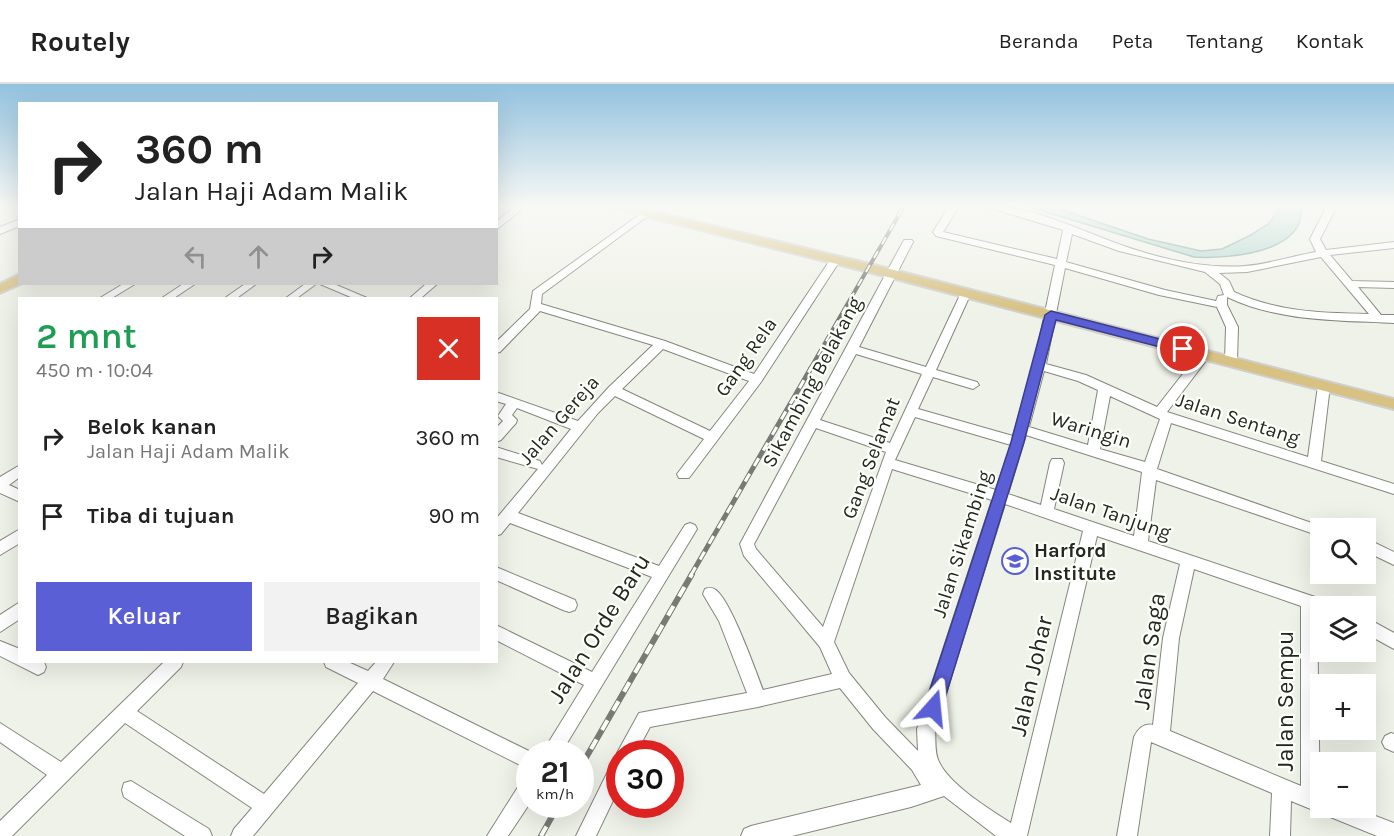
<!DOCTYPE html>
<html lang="id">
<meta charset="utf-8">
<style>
body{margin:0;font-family:Karla,sans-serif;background:#f2f2f2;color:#222;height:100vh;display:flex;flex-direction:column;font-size:22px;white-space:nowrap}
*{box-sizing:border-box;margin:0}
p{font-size:20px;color:#767676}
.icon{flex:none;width:33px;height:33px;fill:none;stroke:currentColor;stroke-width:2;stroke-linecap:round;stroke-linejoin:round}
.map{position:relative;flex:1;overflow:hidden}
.details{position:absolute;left:18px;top:213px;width:480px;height:366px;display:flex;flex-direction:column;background:#fff;border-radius:0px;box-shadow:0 6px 24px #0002}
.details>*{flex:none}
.banner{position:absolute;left:18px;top:18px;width:480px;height:183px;border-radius:0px;box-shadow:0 6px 24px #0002;background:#fff;color:#222;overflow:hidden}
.controls{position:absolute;left:1310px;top:434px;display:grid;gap:12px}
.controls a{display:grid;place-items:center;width:66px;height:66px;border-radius:0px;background:#fff;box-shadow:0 6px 24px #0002;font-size:30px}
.speed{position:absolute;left:516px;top:656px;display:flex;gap:12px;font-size:30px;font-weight:700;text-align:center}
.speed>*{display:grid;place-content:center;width:78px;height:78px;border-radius:50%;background:#fff;box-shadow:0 6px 24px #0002;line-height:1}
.speed small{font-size:15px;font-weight:400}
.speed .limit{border:9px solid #d22;background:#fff;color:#111}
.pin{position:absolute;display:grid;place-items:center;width:51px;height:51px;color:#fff;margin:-26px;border:3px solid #fff;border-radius:50%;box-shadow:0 2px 6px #0007}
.me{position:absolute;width:66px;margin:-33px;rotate:18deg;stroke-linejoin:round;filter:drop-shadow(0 0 4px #0008)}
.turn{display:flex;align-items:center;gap:21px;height:126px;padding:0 18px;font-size:27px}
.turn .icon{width:78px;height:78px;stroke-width:2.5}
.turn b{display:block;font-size:42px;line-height:51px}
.lanes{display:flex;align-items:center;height:57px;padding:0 18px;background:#0003;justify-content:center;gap:30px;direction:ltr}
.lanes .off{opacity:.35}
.round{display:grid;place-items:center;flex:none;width:63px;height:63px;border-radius:0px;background:#f2f2f2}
.overview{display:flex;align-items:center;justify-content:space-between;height:102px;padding:0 18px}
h1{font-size:36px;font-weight:600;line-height:45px;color:#1e9e55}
.cta{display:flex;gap:12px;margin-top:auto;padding:12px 18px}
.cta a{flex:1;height:69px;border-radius:0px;background:#5b5fd6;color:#fff;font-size:24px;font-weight:600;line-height:69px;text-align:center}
.cta a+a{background:#f2f2f2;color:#222}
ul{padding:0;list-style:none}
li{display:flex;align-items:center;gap:18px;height:78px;padding:0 18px}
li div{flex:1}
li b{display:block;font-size:22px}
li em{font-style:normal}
header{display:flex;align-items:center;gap:36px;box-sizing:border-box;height:84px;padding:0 30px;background:#fff;border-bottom:2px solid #e0e0e0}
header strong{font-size:28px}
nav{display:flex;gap:33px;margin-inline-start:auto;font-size:21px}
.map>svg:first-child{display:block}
.water{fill:#b2d8d2;stroke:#88a39e;stroke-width:1.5}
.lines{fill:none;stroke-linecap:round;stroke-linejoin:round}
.minor-casing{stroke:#84877e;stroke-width:2}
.major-casing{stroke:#cfcfcf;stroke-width:4}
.minor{fill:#fff;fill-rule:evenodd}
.major{fill:#d7c284;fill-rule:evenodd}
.rail-far2-casing{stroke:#787a74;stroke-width:4}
.rail-far1-casing{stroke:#787a74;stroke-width:5}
.rail-casing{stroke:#787a74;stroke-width:6}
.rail-far2{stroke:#fdfff9;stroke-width:2;stroke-dasharray:8;stroke-linecap:butt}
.rail-far1{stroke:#fdfff9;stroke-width:3;stroke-dasharray:9;stroke-linecap:butt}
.rail{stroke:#fdfff9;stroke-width:4;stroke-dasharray:11;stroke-linecap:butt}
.route{fill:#5b5fd6;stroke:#3b3e8b;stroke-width:1.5}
.labels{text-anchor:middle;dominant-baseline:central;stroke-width:4.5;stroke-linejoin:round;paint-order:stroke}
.street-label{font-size:20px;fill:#262724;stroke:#fdfff9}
.poi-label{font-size:20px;font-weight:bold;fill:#262724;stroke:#fdfff9;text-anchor:start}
.near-street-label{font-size:24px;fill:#262724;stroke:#fdfff9}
</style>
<header>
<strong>Routely</strong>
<nav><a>Beranda</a><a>Peta</a><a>Tentang</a><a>Kontak</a></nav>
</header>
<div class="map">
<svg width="1394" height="752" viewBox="0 0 1394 752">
<rect width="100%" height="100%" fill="#eff2e8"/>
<path class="water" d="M1026,122H1051L1148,155L1201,167L1222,165L1251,151L1268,140L1282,122H1301C1307,170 1225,175 1194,173Z"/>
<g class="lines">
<defs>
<g id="minor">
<polygon points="515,122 526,122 496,146 496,138"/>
<path d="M949,122H959L943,148L1057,175L1063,146L990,124L988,122C1034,122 1081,147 1124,162C1161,175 1206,185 1245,182C1268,180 1293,172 1316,168L1310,155L1327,122H1337L1320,155L1326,166L1394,158V164L1330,171L1352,197L1394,198V204L1358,203L1381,231H1394V239C1336,236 1280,238 1227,213V221L1238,243L1237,277L1231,281L1225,277L1226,243L1217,223L1159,211L1065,184L1046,280L1086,291L1157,323L1200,268H1208L1210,271L1208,274L1167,328L1308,373L1318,302L1324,298L1328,299L1330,302L1321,377L1394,400V410L1171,339L1157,385L1326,444H1320V452L1156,396L1148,457L1327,517L1329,522H1320V529L1317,527L1320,723H1352L1394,739V752H1377L1291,717L1290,752H1270L1272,709L1151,658L1137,752H1117L1134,653C1138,645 1144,639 1153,641L1163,554L1180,480L1097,452L1027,752H996L944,712L911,723L792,752H741L744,745L751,742L921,701L912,686L873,645L840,604L758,623L650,643L636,669H620V702L596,752H576L614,675L618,673L617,669L639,629L747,609L719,537L703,510L705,505C709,504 710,503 714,505C729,511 756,588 763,606L832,590L820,563L744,472L740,460L904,156H912L913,158L859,263L926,283L961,209L962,207H970L971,209L936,286L977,298L979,301L973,305L933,293L918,325L1013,352L1036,271L1055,181L936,152L933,148ZM1072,150L1119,167L1205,188L1220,200L1224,211L1218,212L1216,217L1165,206L1066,178ZM1321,173L1369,230C1322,229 1277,228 1234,208L1229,197L1219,189L1247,188ZM856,270L922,290L890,359L820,336ZM1044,287L1078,297L1098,306L1088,361L1029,343ZM1110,312L1160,335L1145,378L1100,365ZM915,333L1011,361L996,406L895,376ZM816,344L886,368L823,543L756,465L754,460ZM1026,351L1142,388L1134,452L1054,425L1064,379L1062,375H1052L1050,379L1041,421L1008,410ZM892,385L992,416L917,645L918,667L885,633L849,589L834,558ZM1005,420L1083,447L1011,739C989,725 950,701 939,678C934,668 936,655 935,645ZM1194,485L1301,522V702L1170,647L1179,554Z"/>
<path d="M646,126L649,127V131L542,210L541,220L665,257L754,290L832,173H840L841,175L761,298L689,394H679L677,390L704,355L615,312L598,329L518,429L659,482L685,441L690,439L695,441L697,445L561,669H542L584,601L496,556V541L592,588L652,493L510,439L501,450L496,452V435L538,385L496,373V363L540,377L542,381L571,345L517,324L512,331L517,336L516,339L501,356L496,358V344L503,337L498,332L506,320L496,317V308L578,337L609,303L653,261L540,227L500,268L496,269V258L530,225L533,207ZM663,265L749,297L710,347L622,305Z"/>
<polygon points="20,135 20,142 0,150 0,143"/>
<polygon points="123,200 135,200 112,214 100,214"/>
<polygon points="183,200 195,200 174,214 162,214"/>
<polygon points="245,200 256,200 237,214 225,214"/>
<polygon points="305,200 316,200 297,214 286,214"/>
<polygon points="320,200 334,200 367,214 353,214"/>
<polygon points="426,200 437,200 421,214 410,214"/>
<polygon points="20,381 20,393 9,401 20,406 20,418 0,409 0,393"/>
<polygon points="20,445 20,459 0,471 0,457"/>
<polygon points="1365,454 1394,468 1394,481 1365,467"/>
<polygon points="496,483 575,516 577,521 575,526 569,528 563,526 496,496"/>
<polygon points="20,518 20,535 0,548 0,531"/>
<polygon points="1365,533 1394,549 1394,565 1365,549"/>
<polygon points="0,557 20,565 20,578 44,578 46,583 44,588 38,591 0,572"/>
<polygon points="164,578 183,578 181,583 137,627 264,710 358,599 326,583 324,578 348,578 368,587 376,578 394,578 383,595 533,669 530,669 530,686 373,607 253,752 231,752 234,745 252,724 125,639 12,752 0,752 0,737 47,691 0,658 0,639 61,678"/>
<polygon points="1391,649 1394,650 1394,668 1385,664 1382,658 1385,652"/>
<polygon points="530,693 530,719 508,752 487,752 523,695"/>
<polygon points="131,697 209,745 212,752 185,752 124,713 122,706 124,699"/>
</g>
<g id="major">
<polygon points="611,122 631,122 874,181 1394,315 1394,325 865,187 613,124"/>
<polygon points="20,190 20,200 0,209 0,200"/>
</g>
</defs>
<use href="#minor" class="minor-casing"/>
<use href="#major" class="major-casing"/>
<use href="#minor" class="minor"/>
<use href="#major" class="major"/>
<defs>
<polyline id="rail-far2" points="810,285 904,122"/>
<polyline id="rail-far1" points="691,491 811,284"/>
<g id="rail">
<polyline points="580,684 692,490"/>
<polyline points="541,752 559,720"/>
</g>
</defs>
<use href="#rail-far2" class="rail-far2-casing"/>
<use href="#rail-far1" class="rail-far1-casing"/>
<use href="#rail" class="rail-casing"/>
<use href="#rail-far2" class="rail-far2"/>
<use href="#rail-far1" class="rail-far1"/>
<use href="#rail" class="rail"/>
</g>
<linearGradient id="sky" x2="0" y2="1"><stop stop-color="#92c2df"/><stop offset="0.54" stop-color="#f8f9f5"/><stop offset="1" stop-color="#f8f9f5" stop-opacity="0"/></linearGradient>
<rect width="1394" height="227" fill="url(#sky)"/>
<polygon class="route" points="1051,227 1187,262 1189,265 1183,269 1056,236 1024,358 942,624 939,629 933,632 927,629 924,624 1011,358 1045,231"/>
<defs>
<symbol id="school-ring" viewBox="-11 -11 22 22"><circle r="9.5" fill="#fdfff9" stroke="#5b5fd6" stroke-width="1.5"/><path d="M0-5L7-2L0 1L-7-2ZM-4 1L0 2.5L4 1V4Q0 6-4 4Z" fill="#5b5fd6"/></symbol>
</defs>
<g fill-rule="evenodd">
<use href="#school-ring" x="1000" y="462" width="30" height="30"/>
</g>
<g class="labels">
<g class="street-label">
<text transform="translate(746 273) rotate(-55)">Gang Rela</text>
<text transform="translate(812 298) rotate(-62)">Sikambing Belakang</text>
<text transform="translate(1238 335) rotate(18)">Jalan Sentang</text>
<text transform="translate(559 336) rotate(-49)">Jalan Gereja</text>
<text transform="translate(1091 346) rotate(17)">Waringin</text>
<text transform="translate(871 374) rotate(-69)">Gang Selamat</text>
<text transform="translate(1111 429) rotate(19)">Jalan Tanjung</text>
<text transform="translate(962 460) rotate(-72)">Jalan Sikambing</text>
</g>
<g class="poi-label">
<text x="1034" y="466">Harford<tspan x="1034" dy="23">Institute</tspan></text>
</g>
<g class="near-street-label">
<text transform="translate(599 544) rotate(-58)">Jalan Orde Baru</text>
<text transform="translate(1149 567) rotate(-82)">Jalan Saga</text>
<text transform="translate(1031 592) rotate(-77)">Jalan Johar</text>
<text transform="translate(1285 617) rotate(-90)">Jalan Sempu</text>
</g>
</g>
</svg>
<div class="controls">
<a><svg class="icon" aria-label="search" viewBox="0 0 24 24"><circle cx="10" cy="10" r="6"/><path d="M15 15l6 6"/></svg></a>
<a><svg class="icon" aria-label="layers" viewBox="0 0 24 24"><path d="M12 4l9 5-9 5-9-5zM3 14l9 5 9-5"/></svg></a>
<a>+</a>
<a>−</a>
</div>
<div class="speed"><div>21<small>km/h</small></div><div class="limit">30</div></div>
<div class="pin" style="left:1183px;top:265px;background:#d93025"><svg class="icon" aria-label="arrive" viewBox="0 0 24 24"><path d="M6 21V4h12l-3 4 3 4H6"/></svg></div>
<svg class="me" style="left:933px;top:624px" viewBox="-20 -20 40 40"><path d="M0-17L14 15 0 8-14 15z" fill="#5b5fd6" stroke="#fff" stroke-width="4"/></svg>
<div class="banner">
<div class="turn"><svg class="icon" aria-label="right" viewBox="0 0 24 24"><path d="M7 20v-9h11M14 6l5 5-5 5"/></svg><div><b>360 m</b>Jalan Haji Adam Malik</div></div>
<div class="lanes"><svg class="icon off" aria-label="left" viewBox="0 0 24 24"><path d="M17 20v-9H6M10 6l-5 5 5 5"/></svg><svg class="icon off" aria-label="ahead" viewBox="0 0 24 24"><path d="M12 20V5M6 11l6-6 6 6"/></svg><svg class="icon" aria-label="right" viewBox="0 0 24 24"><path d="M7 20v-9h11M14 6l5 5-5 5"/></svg></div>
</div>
<section class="details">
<div class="overview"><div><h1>2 mnt</h1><p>450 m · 10:04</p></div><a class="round" style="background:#d93025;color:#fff"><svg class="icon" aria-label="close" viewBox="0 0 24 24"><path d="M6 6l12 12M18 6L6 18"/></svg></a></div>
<ul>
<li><svg class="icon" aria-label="right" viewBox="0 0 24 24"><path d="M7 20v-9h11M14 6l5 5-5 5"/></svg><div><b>Belok kanan</b><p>Jalan Haji Adam Malik</p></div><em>360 m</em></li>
<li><svg class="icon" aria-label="arrive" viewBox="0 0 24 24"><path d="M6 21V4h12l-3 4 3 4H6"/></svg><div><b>Tiba di tujuan</b></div><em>90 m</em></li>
</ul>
<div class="cta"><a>Keluar</a><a>Bagikan</a></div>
</section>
</div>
